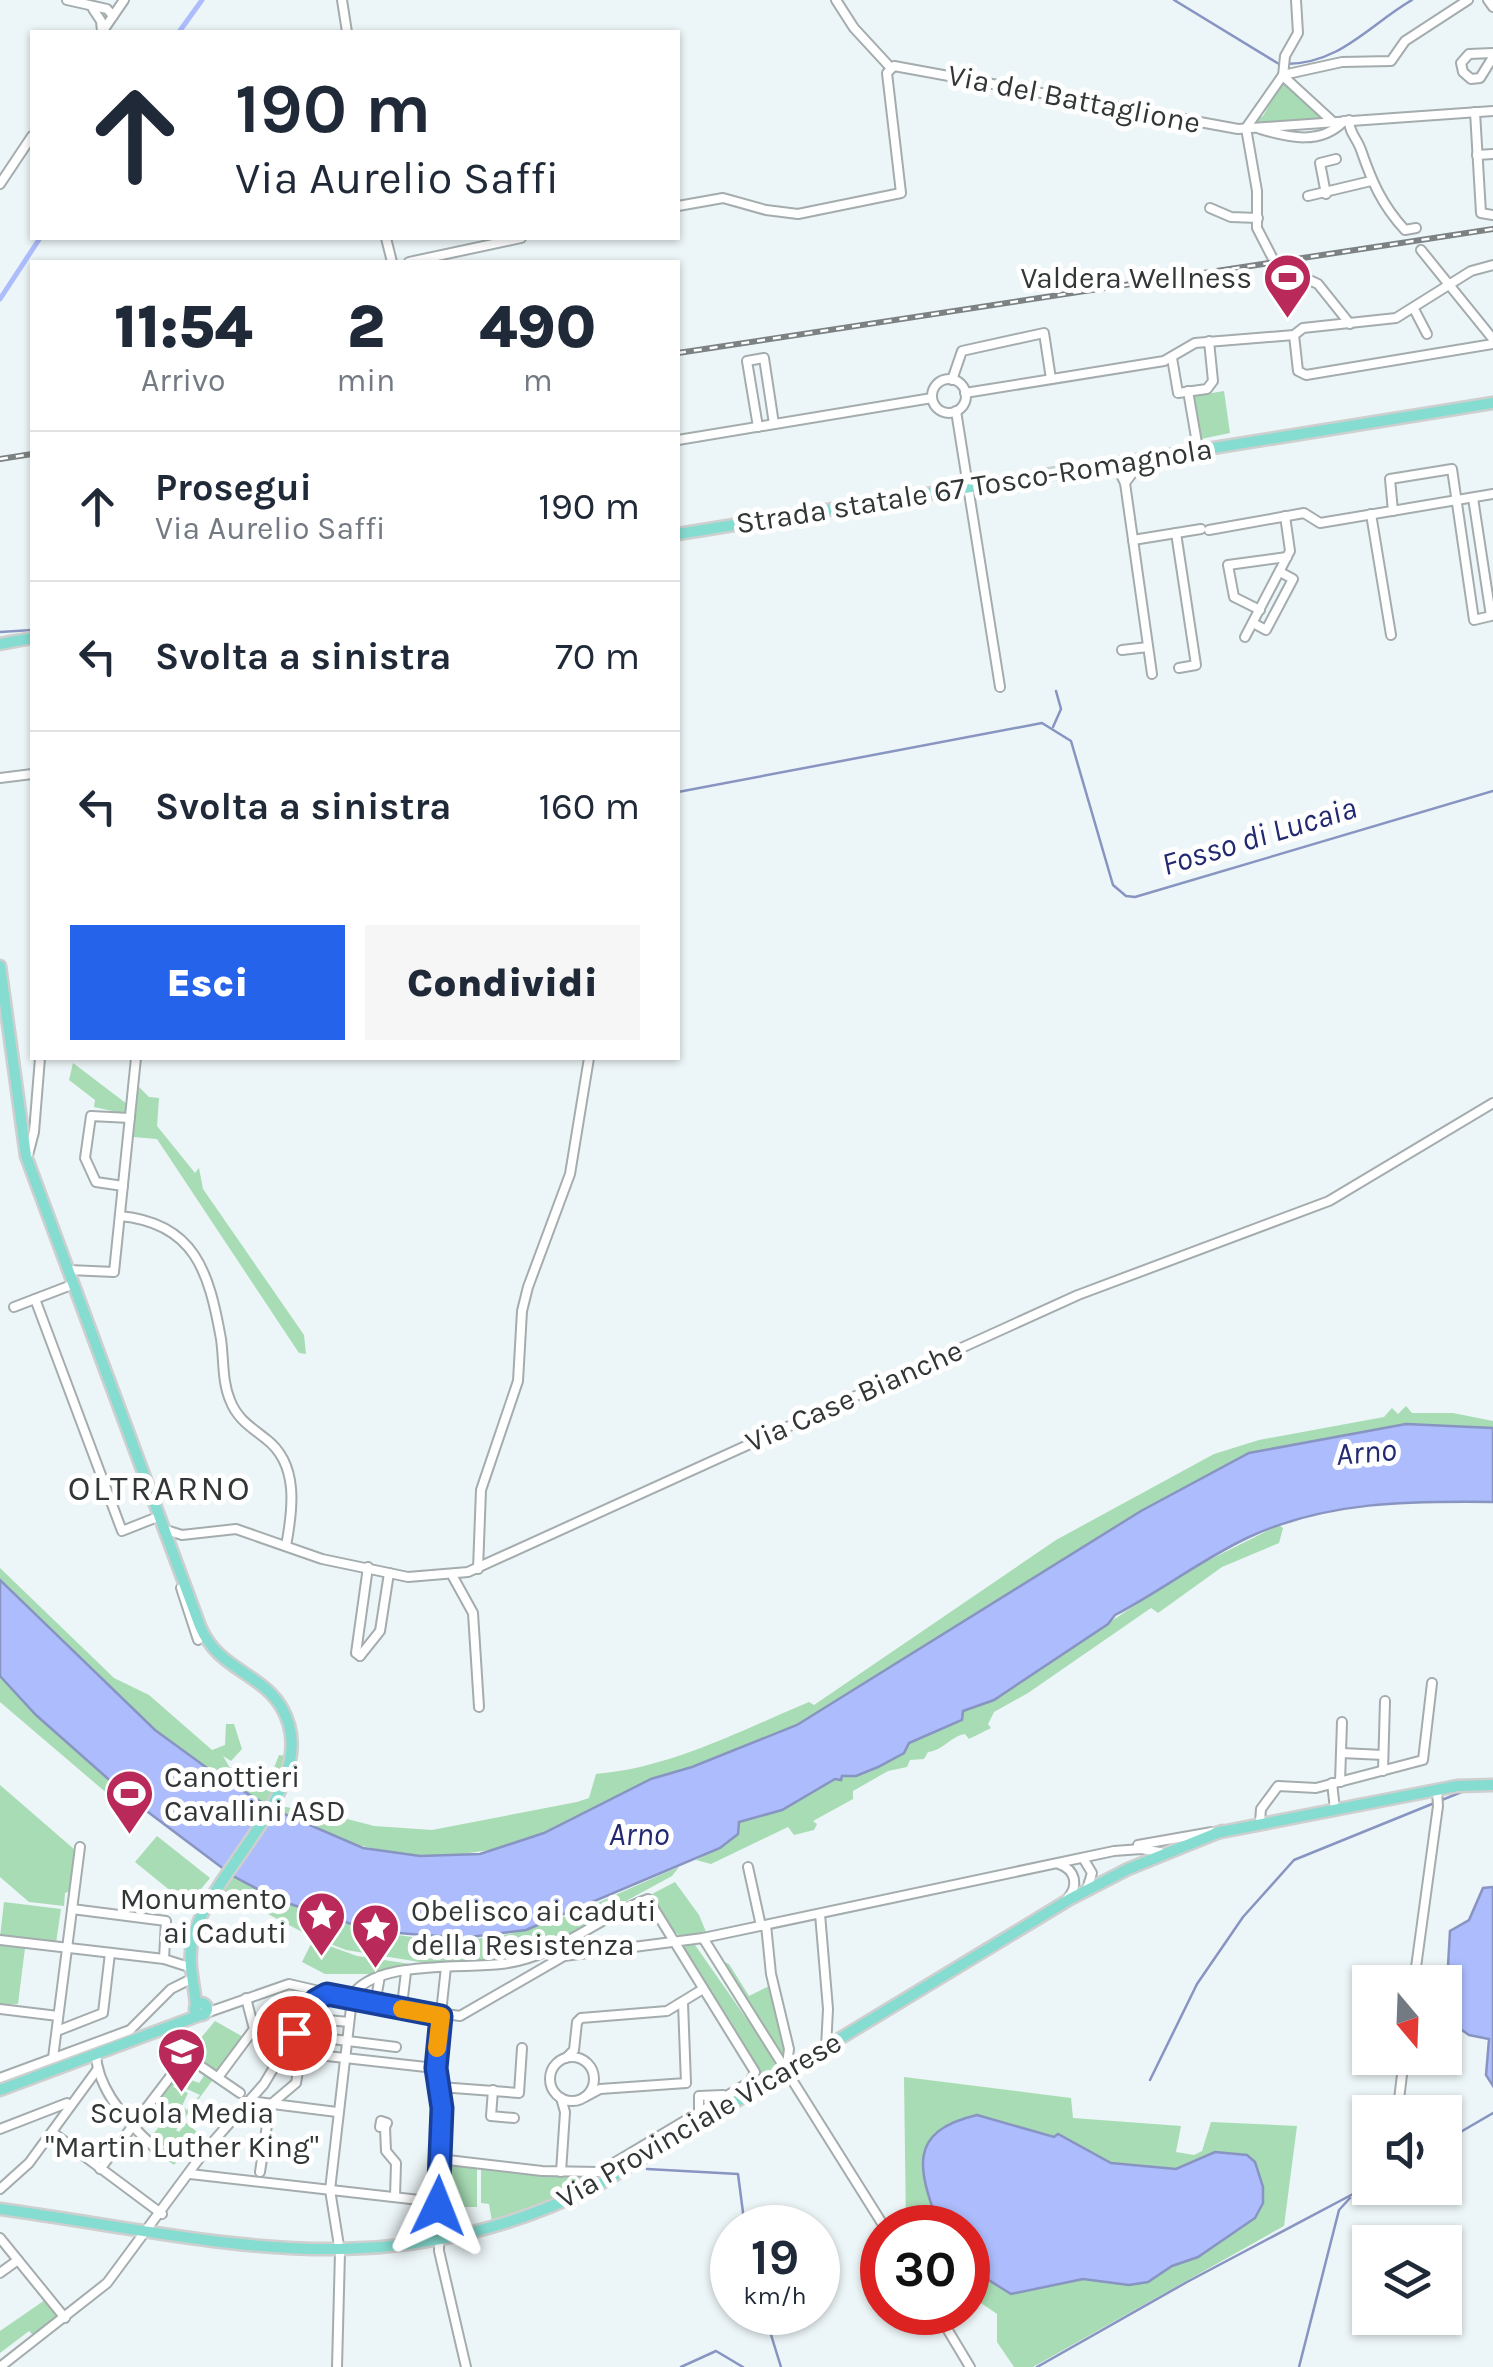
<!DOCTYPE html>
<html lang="it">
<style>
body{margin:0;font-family:Karla,sans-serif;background:#f6f6f7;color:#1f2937;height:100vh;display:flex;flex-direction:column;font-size:38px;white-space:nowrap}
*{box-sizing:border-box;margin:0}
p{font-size:32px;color:#747a83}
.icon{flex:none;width:55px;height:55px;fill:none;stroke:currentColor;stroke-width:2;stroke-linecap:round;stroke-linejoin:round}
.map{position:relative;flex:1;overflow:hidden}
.panel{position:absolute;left:30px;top:260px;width:650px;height:800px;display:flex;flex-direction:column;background:#fff;border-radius:0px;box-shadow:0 2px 8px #0004}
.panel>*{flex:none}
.hud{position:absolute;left:30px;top:30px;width:650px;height:210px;border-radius:0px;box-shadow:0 2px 8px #0004;background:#fff;color:#1f2937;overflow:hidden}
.needle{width:65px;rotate:161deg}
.fabs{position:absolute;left:1352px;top:1965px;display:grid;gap:20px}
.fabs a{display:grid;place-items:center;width:110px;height:110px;border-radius:0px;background:#fff;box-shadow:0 2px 8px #0004;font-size:50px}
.speed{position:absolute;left:710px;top:2205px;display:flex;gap:20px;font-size:50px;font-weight:700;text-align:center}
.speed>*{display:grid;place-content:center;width:130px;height:130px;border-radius:50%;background:#fff;box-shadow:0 2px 8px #0004;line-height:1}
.speed small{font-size:25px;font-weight:400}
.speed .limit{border:15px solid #d22;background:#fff;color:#111}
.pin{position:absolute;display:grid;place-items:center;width:85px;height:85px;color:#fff;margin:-42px;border:5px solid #fff;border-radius:50%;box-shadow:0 2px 10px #0007}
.me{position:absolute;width:110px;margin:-55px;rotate:2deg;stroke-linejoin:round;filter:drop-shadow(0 0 8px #0008)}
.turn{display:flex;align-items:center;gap:35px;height:210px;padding:0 40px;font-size:45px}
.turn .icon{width:130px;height:130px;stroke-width:2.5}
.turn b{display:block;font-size:70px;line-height:85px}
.eta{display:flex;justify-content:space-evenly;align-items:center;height:170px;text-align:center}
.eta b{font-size:60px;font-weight:800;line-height:70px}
.primary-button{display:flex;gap:20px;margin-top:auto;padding:20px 40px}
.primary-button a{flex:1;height:115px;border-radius:0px;background:#2563eb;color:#fff;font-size:40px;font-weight:800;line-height:115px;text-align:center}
.primary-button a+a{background:#f6f6f7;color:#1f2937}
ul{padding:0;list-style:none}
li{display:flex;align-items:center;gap:30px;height:150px;padding:0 40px;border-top:2px solid #e0e1e3}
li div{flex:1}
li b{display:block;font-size:38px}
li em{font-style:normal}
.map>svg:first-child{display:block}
.green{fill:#a8dcb4}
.water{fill:#adbcfc;stroke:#8894c1;stroke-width:2.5}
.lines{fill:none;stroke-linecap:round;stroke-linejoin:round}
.stream{stroke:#8894c1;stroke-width:2.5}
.canal{stroke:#adbcfc;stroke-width:5}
.minor-casing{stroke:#a4acae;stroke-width:12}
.major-casing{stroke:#cecfcf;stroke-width:15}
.minor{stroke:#fff;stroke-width:8}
.major{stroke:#85dcd0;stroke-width:10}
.rail-casing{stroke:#7c8283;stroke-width:6}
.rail{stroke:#fff;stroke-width:2.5;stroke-dasharray:8;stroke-linecap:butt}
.route-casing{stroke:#184099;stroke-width:25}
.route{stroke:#2563eb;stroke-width:18}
.slow{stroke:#f59e0b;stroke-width:18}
.labels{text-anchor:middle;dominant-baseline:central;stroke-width:10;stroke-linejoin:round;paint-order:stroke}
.street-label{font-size:30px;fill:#333637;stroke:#fff}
.poi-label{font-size:30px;fill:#333637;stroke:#fff;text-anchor:end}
.water-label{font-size:32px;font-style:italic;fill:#232970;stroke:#fff}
.quarter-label{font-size:35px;letter-spacing:2.5px;fill:#333637;stroke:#fff}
</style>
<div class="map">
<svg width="1493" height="2367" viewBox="0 0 1493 2367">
<rect width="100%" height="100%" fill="#ecf5f7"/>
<g class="green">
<polygon points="1281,84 1283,84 1325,118 1259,123 1256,119 1263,116"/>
<polygon points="1224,391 1230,433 1201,439 1194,396"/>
<polygon points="73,1063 127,1104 126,1114 94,1107 95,1100 69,1080"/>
<polygon points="137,1085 149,1097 159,1098 157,1126 195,1173 199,1168 203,1189 304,1335 306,1354 299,1353 289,1338 157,1139 133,1137"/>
<path d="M1406,1406L1412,1413H1453L1493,1421V1428L1406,1424L1249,1453L1141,1511L797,1725L692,1767L651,1779L544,1833L497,1849L440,1857L399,1854L344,1842L282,1813L276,1805L306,1811L316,1799L313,1810L374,1826L432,1830L577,1802L589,1798L596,1774C670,1768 740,1731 809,1702L814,1705L1056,1540L1214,1454L1259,1440L1384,1417L1392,1408L1398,1414Z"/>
<path d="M1279,1525L1283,1528L1279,1543L1222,1567L1158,1613L1151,1608L1028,1693L994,1712L988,1724L991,1728L969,1739L965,1734C951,1736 944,1750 928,1752L924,1759L910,1760L907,1767L888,1771L853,1791V1799L813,1821L817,1824L814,1830L794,1835L788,1827L711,1864L696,1860L731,1841L739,1822L784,1808L841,1775L856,1776L878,1767L903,1753L909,1743L962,1721V1711L994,1700L1183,1573Z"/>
<polygon points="0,1568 114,1678 149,1695 212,1750 225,1745 226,1724 234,1724 242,1749 231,1761 223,1756 230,1768 237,1766 263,1782 272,1773 279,1755 286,1756 278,1783 266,1804 218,1776 155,1730 0,1580"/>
<polygon points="0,1676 36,1715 143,1808 141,1814 109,1795 0,1702"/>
<polygon points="0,1785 75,1850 70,1891 65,1893 64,1906 29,1902 0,1877"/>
<polygon points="157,1836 210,1878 188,1905 135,1862"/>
<path d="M679,1867L672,1876L589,1921L551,1949L504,1961L432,1964L346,1950L310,1936L224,1891L233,1876C320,1923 431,1958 529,1929C581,1913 630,1887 679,1867Z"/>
<polygon points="675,1882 699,1915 706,1932 680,1936 668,1926 650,1895"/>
<polygon points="4,1902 61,1909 56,1943 0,1937"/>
<polygon points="313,1940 357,1956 424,1966 381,1970 381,1974 325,1974 302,1962"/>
<polygon points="687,1943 695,1945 774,2058 776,2070 601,2180 492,2222 489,2204 481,2203 481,2168 559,2176 600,2175 755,2081 757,2071 730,2027 733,2025 683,1950"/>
<polygon points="0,1945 25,1948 18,2004 0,2005"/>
<polygon points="722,1961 729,1964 749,1996 769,1986 787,2050 785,2058 720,1964"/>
<polygon points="215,2021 245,2038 218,2072 190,2051"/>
<polygon points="189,2060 192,2064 173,2087 188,2093 182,2106 187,2110 200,2095 187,2089 191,2080 199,2083 204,2076 196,2070 199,2067 214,2078 176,2130 179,2132 186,2123 197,2132 174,2165 159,2154 164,2147 154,2133 163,2122 149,2111"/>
<polygon points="904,2077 1071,2098 1073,2118 1181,2126 1176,2152 1194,2155 1202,2151 1211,2122 1297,2126 1284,2226 1033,2367 1014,2367 997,2342 997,2314 978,2301 957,2326 949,2313 968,2312 968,2228 906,2227"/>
<polygon points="444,2163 477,2166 477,2207 451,2207 451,2221 442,2221 445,2218 446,2204 442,2204"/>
<polygon points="45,2300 60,2319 35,2337 29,2331 0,2353 0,2331"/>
</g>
<g class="water">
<path d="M1406,1424L1493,1428V1502C1409,1501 1327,1501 1249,1537C1202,1559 1161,1591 1115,1615L1108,1624L994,1700L963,1711L962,1720L909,1743L904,1753L878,1767L856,1776H842L841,1780L835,1779L782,1810L739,1822L738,1834L720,1848L526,1930L462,1938L373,1931L278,1900L233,1876L132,1800L36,1715L0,1676V1580L155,1730L218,1776L277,1811L363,1848L420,1856L480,1854L544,1833L651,1779L692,1767L797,1725L1141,1511L1249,1453Z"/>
<polygon points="1493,1887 1493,2086 1486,2075 1489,2039 1469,2035 1452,2023 1446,2001 1450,1931 1469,1920 1483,1888"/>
<path d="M977,2115L1054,2137L1058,2134L1111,2163L1176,2169L1215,2152L1247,2155L1255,2162L1263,2187V2203L1255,2218L1198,2257L1172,2266L1148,2282L1129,2285L1083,2279L1011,2294L968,2267V2228L939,2227C920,2172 904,2132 977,2115Z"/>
</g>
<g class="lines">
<g class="stream">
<polyline points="1174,0 1279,64"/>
<path d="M1287,64C1341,63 1369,25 1412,0"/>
<polyline points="0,632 32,630"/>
<polyline points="1053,727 1061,709 1056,691"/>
<polyline points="678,792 1042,723 1071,741 1113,885 1126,896 1135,897 1493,791"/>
<polyline points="1150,2080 1197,1984 1243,1917 1294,1860 1464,1791"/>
<polyline points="1445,2141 1493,2113"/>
<polyline points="647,2169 738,2174 745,2228"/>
<polyline points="764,2312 781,2367"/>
<polyline points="681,2367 716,2351 743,2367"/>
<polyline points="1037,2367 1187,2282 1370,2185"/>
<polyline points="1299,2367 1339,2210 1350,2198"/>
</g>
<g class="canal">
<polyline points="179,32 202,0"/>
<polyline points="0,299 40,238"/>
</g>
<defs>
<g id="minor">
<polyline points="67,0 107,9 113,16"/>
<polyline points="342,0 347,32"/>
<polyline points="836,0 854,28 890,67"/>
<polyline points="1296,0 1298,33 1285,56 1283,76 1332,121"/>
<polyline points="1488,0 1493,7"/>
<polyline points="93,9 101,21 102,32"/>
<polyline points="102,32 124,0"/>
<polyline points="1493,53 1469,54 1461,63 1463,72 1471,79 1480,78 1493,57"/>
<polyline points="1475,112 1481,213 1493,215"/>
<path d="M1349,120C1349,133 1357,138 1361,150C1372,182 1382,205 1405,230L1416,228"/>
<path d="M1260,129C1290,138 1321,145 1344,121"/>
<polyline points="1477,155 1493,154"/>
<polyline points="0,184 32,136"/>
<polyline points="1326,194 1320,163 1336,159"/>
<polyline points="1308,196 1371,181"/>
<polyline points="678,206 723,198 766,210 798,214 901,193 887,73 894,66 1238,129 1493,111"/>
<polyline points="1210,208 1231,217 1258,218"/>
<polyline points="386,238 392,262"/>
<polyline points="1421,250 1493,339"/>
<polyline points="1273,259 1257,228 1257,191 1246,128 1283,75 1342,62 1391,61 1405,41 1468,0"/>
<polyline points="409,262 521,238"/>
<polyline points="1283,268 1318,284 1350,324"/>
<polyline points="1414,309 1427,334"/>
<polyline points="1294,335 1298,371 1306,375 1493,344"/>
<polyline points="1172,358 1178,393 1207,389 1213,381 1209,341"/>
<circle cx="949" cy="396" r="17"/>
<polyline points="952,380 962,351 1044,333 1051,379"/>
<polyline points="1188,391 1198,449"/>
<polyline points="965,393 1164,361 1195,343 1294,335 1303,328 1396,318 1471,271 1493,265"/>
<polyline points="956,411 1000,687"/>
<polyline points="758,427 747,361 764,358 774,424"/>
<polyline points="678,440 932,398"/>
<polyline points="1106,465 1120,473 1125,483 1152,674"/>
<polyline points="1125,483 1143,459"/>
<polyline points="1393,511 1390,479 1452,469 1474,620 1491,616 1473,498"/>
<polyline points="1371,514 1391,635"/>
<polyline points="1209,530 1304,513 1320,523 1493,494"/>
<polyline points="1176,533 1196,665 1179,668"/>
<polyline points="1133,540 1201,529"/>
<polyline points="1260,610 1234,597 1228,565 1287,557"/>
<polyline points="1253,623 1266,630 1293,579 1280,572"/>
<polyline points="1245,637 1290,551 1285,516"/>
<polyline points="1122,650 1148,647"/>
<polyline points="0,778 32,774"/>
<polyline points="27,1159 34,1132 40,1058"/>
<polyline points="123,1186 96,1182 85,1158 91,1116 130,1118"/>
<path d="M120,1216C195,1223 209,1272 221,1339C224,1360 222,1381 230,1400C237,1419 251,1427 266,1439C299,1464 293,1509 286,1546"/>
<polyline points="69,1270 114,1272 136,1058"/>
<polyline points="35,1299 122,1531 160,1516"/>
<polyline points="14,1307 74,1284"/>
<polyline points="166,1530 182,1535 236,1529 322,1559 408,1577 468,1572 1078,1295 1329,1201 1493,1103"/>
<polyline points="478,1569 481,1490 518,1381 522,1311 528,1287 570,1174 589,1058"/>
<polyline points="452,1575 473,1613 479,1707"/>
<polyline points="181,1588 198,1640"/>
<polyline points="360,1656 356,1653 368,1567"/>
<polyline points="360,1656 380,1631 389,1573"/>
<polyline points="1342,1753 1383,1755"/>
<polyline points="1383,1771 1385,1701"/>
<polyline points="1340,1782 1342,1722"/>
<polyline points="1332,1783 1335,1809"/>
<polyline points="1260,1822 1261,1809 1278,1786 1316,1788 1423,1760 1432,1683"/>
<polyline points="1138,1845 1212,1832"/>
<polyline points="1083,1858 1092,1873 1087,1889"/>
<path d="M1059,1864C1076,1870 1079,1886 1067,1899"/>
<polyline points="748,1867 761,1926"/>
<polyline points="72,1909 166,1921 164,1959"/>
<polyline points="820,1914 828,2009 826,2048"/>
<polyline points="766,1925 771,1974 789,2049 786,2072"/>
<polyline points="703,1938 885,2228"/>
<polyline points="0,1940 164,1959 189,1967"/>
<polyline points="446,1967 435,2068 442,2108 439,2251 466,2367"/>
<polyline points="1414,1982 1438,1806 1437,1790"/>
<polyline points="403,1997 406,1972"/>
<path d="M350,1999C370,1959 461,1969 501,1964C557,1958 597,1917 648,1899L755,2072L750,2082L599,2172L542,2171L439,2159"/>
<polyline points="375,2004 380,1976"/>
<polyline points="0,2009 58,2016"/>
<polyline points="206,2013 289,1984 375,2004 460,2016 564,1956 703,1938 1114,1851 1141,1849 1160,1852"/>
<polyline points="57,2031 103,2013 110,1953"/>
<polyline points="324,2038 396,2047"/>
<polyline points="282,2051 435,2068"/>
<path d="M96,2054C97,2090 129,2124 154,2147"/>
<polyline points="323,2056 327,2020 349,2022"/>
<circle cx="572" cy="2079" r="22"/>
<polyline points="53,2058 80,1847"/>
<polyline points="566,2058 574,2050 577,2022 581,2018 667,2011 703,1989"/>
<polyline points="219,2076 254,2029 246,1998"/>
<polyline points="0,2078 130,2030 171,1989 191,1979"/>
<polyline points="440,2087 519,2093 522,2048"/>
<polyline points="493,2090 491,2116 514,2118"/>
<polyline points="585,2097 600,2089 686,2083 683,2003"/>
<polyline points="249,2101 337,2112"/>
<polyline points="1398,2108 1404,2058"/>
<polyline points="699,2112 699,2096 723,2095"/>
<polygon points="381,2121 387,2123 385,2127 380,2127"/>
<polyline points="385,2127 386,2151 396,2163 395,2197"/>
<polyline points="0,2129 67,2103 71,2105"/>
<polyline points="52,2132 162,2214"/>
<polyline points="100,2169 186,2056 240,2093"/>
<polyline points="260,2172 270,2105 296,2083 301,2054"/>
<polyline points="561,2172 565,2112 561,2098"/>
<polyline points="190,2174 437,2202"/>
<polyline points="0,2189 29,2163 97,2070"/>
<polyline points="0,2238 65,2318"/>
<polyline points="0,2273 18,2260"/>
<polyline points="937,2312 970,2367"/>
<polyline points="0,2367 107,2283 204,2152 264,2084 307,2012 316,2000 326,1995"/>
<polyline points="337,2367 340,2252 330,2190 352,1999"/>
</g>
<g id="major">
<polyline points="678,534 1493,403"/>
<polyline points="0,644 32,638"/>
<path d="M0,966L26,1156L200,1626C220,1676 274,1672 289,1725C309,1794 211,1873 193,1937C187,1962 194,1981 196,2005"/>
<polyline points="1216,1833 1457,1786 1493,1785"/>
<circle cx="201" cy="2009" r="6"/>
<polyline points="0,2090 200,2015"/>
<path d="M0,2209C223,2240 386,2292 600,2184L1070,1899L1128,1869L1222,1831"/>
</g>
</defs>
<use href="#minor" class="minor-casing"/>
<use href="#major" class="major-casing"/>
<use href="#minor" class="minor"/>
<use href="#major" class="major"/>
<defs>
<g id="rail">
<polyline points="678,353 1493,229"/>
<polyline points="0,459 32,454"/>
</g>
</defs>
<use href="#rail" class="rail-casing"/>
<use href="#rail" class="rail"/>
</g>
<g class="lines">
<defs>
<polyline id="route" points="294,2033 316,2000 327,1994 441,2016 436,2068 442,2108 438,2206"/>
</defs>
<use href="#route" class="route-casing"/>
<use href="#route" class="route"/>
<polyline class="slow" points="402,2009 441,2016 437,2048"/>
</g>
<defs>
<symbol id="stadium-pin" viewBox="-11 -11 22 30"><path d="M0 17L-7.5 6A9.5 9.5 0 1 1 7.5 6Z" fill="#b92a5b" stroke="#fff"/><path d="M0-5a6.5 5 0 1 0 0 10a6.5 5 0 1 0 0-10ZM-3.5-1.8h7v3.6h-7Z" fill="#fff"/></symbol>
<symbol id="sight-pin" viewBox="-11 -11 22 30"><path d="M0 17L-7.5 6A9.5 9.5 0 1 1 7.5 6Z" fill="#b92a5b" stroke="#fff"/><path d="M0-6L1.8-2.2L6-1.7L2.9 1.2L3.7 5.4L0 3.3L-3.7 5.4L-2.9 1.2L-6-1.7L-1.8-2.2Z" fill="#fff"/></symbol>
<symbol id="school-pin" viewBox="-11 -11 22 30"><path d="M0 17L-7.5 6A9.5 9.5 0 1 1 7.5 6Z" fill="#b92a5b" stroke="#fff"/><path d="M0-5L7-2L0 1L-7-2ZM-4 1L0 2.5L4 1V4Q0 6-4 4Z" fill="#fff"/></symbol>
</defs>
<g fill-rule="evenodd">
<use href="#stadium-pin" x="1260" y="250" width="55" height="75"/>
<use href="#stadium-pin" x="102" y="1766" width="55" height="75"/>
<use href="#sight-pin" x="294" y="1888" width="55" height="75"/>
<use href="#sight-pin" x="348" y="1900" width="55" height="75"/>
<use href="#school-pin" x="154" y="2024" width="55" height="75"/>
</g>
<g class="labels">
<g class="street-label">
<text transform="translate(1074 99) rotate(11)">Via del Battaglione</text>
<text transform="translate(974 486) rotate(-9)">Strada statale 67 Tosco-Romagnola</text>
<text transform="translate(854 1396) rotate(-24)">Via Case Bianche</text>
<text transform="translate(699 2120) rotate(-30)">Via Provinciale Vicarese</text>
</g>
<g class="poi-label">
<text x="1252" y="278">Valdera Wellness</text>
<text x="164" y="1777" text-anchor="start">Canottieri<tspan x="164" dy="34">Cavallini ASD</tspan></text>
<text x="287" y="1899">Monumento<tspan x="287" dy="34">ai Caduti</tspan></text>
<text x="411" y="1911" text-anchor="start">Obelisco ai caduti<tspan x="411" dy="34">della Resistenza</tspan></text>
<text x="182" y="2113" text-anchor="middle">Scuola Media<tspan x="182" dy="34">"Martin Luther King"</tspan></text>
</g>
<g class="water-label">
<text transform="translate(1259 836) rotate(-17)">Fosso di Lucaia</text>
<text transform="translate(1366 1452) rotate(-5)">Arno</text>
<text x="639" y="1834">Arno</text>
</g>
<g class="quarter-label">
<text x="160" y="1488">OLTRARNO</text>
</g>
</g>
</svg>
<div class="fabs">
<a><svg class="needle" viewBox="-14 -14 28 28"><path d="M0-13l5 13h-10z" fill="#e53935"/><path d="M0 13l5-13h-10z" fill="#747a83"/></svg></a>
<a><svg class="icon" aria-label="sound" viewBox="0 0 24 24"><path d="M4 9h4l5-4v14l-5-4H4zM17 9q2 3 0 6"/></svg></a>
<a><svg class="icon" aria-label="layers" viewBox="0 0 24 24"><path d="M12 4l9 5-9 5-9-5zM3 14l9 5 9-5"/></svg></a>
</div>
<div class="speed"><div>19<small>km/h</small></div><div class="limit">30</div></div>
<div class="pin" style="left:294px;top:2033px;background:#d93025"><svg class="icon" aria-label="arrive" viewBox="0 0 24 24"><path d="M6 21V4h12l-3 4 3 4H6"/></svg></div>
<svg class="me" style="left:438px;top:2206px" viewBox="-20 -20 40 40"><path d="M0-17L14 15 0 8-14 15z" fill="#2563eb" stroke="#fff" stroke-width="4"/></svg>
<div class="hud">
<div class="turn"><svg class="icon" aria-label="ahead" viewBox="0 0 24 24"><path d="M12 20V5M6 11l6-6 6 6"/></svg><div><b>190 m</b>Via Aurelio Saffi</div></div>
</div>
<section class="panel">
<div class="eta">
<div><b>11:54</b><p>Arrivo</p></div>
<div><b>2</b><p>min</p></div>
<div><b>490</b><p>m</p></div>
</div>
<ul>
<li><svg class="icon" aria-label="ahead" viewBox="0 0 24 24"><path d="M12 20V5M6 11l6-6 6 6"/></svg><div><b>Prosegui</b><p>Via Aurelio Saffi</p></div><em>190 m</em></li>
<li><svg class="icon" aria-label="left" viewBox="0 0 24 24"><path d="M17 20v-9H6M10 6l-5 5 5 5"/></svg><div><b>Svolta a sinistra</b></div><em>70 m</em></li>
<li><svg class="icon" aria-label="left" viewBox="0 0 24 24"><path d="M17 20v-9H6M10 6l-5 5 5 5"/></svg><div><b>Svolta a sinistra</b></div><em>160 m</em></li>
</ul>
<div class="primary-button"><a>Esci</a><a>Condividi</a></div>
</section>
</div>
